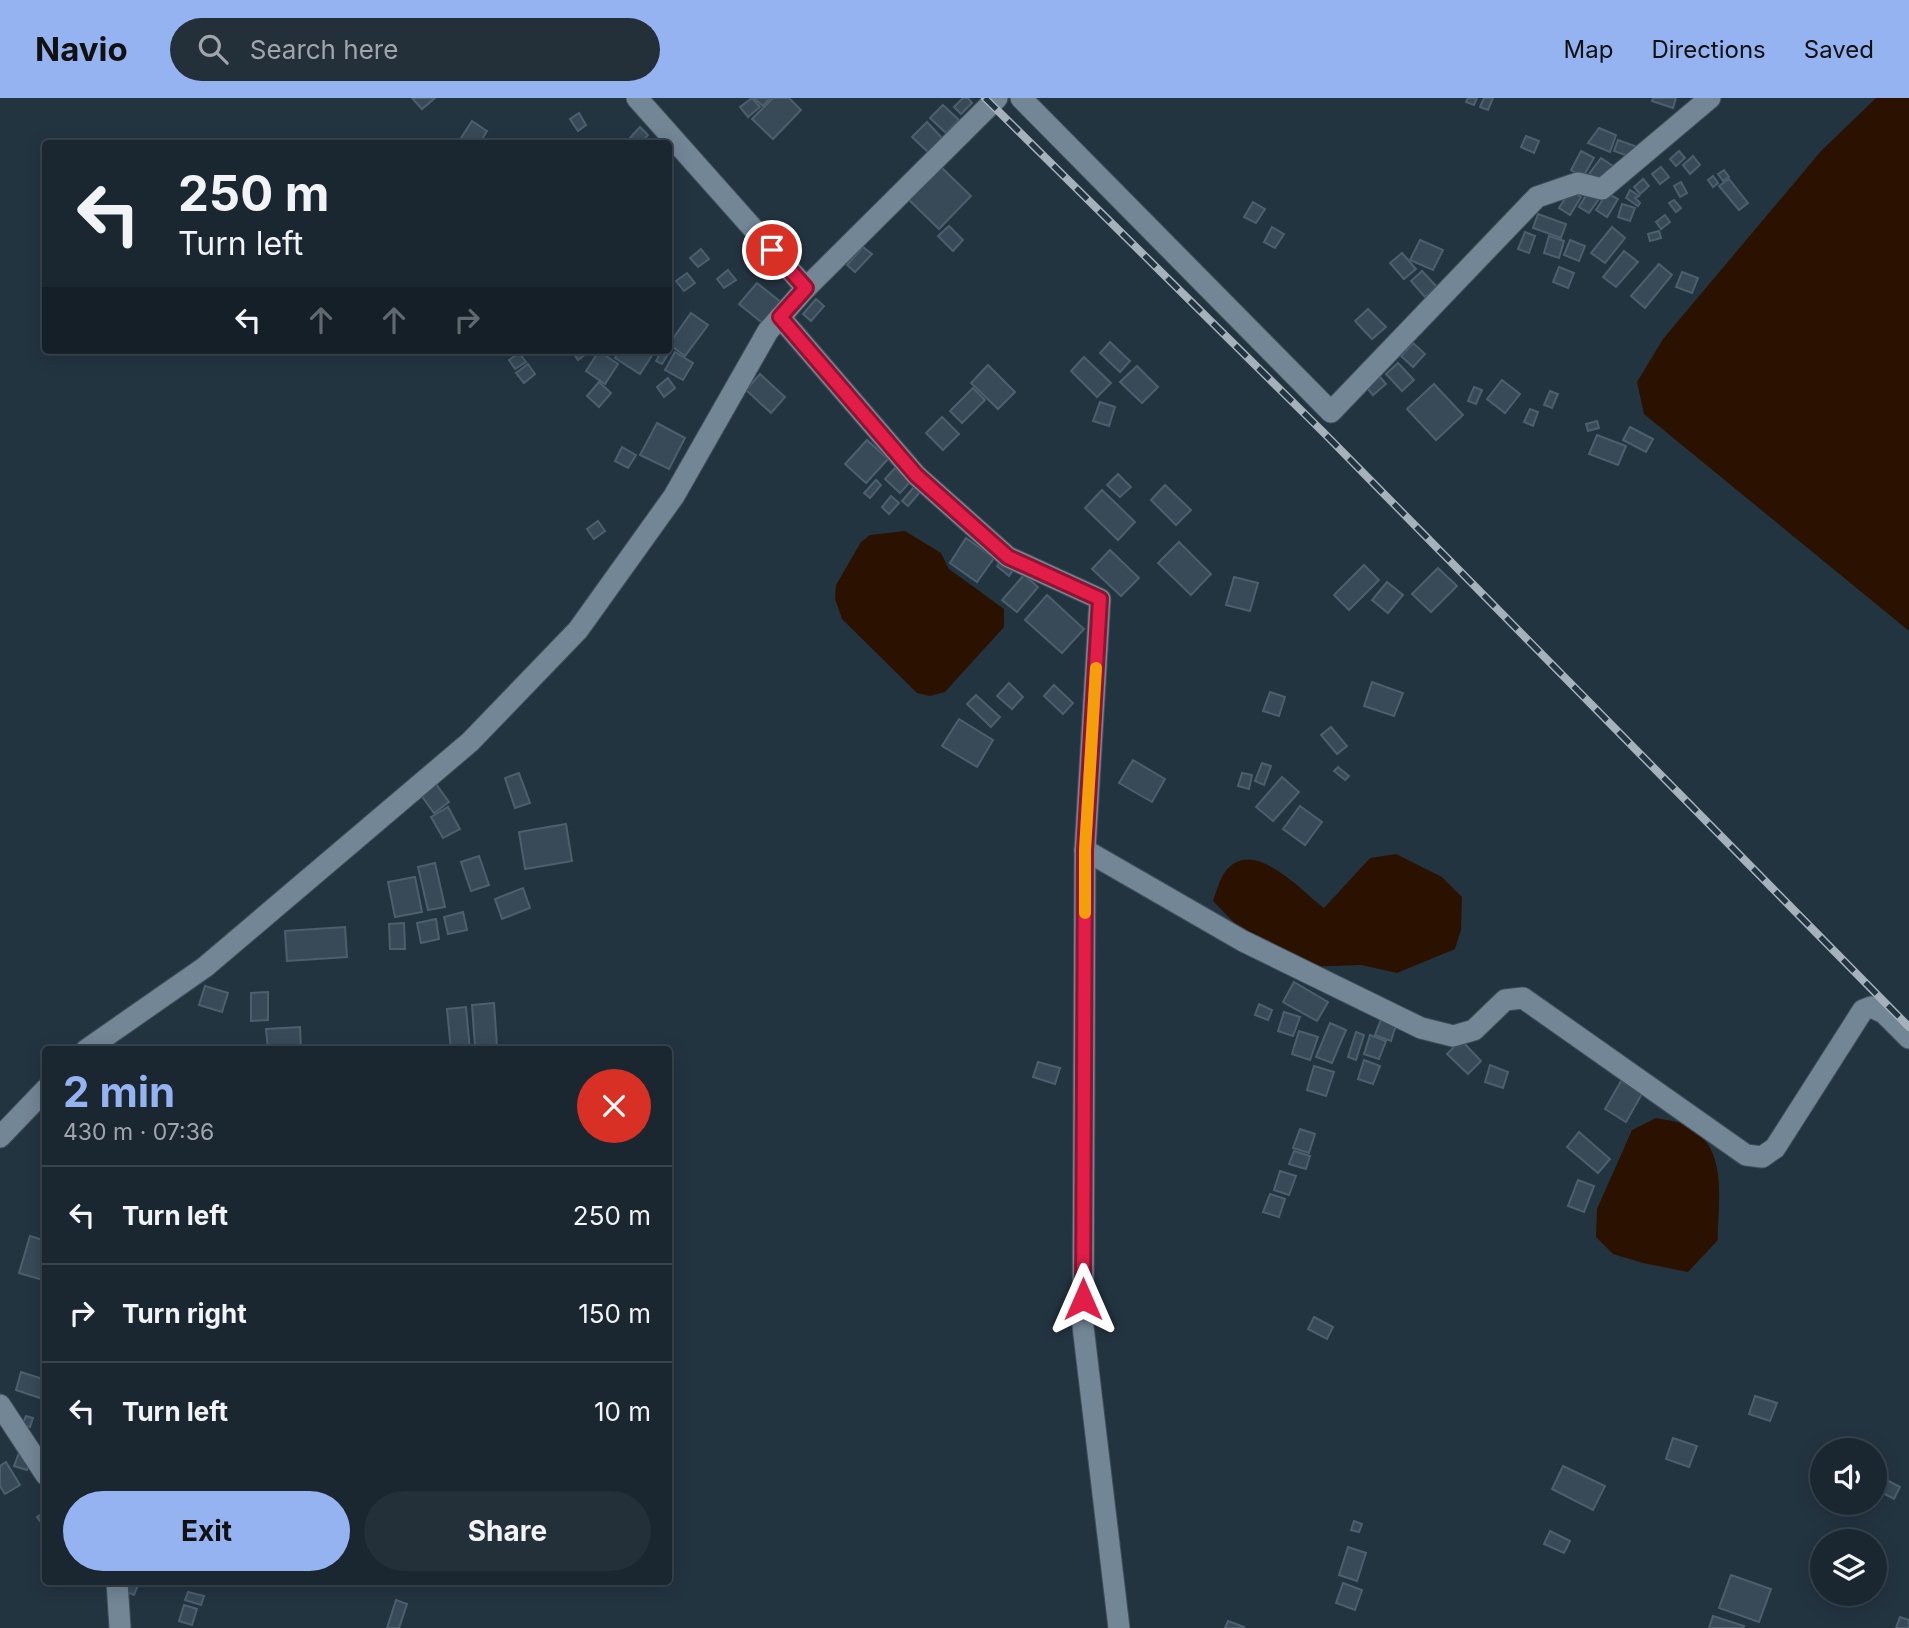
<!DOCTYPE html>
<meta charset="utf-8">
<style>
body{margin:0;font-family:Inter,sans-serif;background:#232f39;color:#f1f3f6;height:100vh;display:flex;flex-direction:column;font-size:26px;white-space:nowrap}
*{box-sizing:border-box;margin:0}
p{font-size:23px;color:#9fa5ab}
.icon{flex:none;width:38px;height:38px;fill:none;stroke:currentColor;stroke-width:2;stroke-linecap:round;stroke-linejoin:round}
.map{position:relative;flex:1;overflow:hidden}
.panel{position:absolute;left:42px;top:948px;width:630px;height:539px;display:flex;flex-direction:column;background:#1a2731;border-radius:7px;box-shadow:0 4px 18px #0003,0 0 0 2px #38444d}
.panel>*{flex:none}
.top-card{position:absolute;left:42px;top:42px;width:630px;height:214px;border-radius:7px;box-shadow:0 4px 18px #0003,0 0 0 2px #38444d;background:#1a2731;color:#f1f3f6;overflow:hidden}
.fabs{position:absolute;left:1810px;top:1340px;display:grid;gap:14px}
.fabs a{display:grid;place-items:center;width:77px;height:77px;border-radius:50%;background:#1a2731;box-shadow:0 4px 18px #0003,0 0 0 2px #38444d;font-size:35px}
.pin{position:absolute;display:grid;place-items:center;width:60px;height:60px;color:#fff;margin:-30px;border:4px solid #fff;border-radius:50%;box-shadow:0 2px 7px #0007}
.me{position:absolute;width:77px;margin:-38px;rotate:0deg;stroke-linejoin:round;filter:drop-shadow(0 0 5px #0008)}
.turn{display:flex;align-items:center;gap:24px;height:147px;padding:0 21px;font-size:32px}
.turn .icon{width:91px;height:91px;stroke-width:2.5}
.turn b{display:block;font-size:49px;line-height:60px}
.lanes{display:flex;align-items:center;height:66px;padding:0 21px;background:#0003;justify-content:center;gap:35px;direction:ltr}
.lanes .off{opacity:.35}
.round{display:grid;place-items:center;flex:none;width:74px;height:74px;border-radius:37px;background:#232f39}
.summary{display:flex;align-items:center;justify-content:space-between;height:119px;padding:0 21px}
h1{font-size:42px;font-weight:700;line-height:52px;color:#95b2f1}
.cta{display:flex;gap:14px;margin-top:auto;padding:14px 21px}
.cta a{flex:1;height:80px;border-radius:42px;background:#95b2f1;color:#111;font-size:28px;font-weight:700;line-height:80px;text-align:center}
.cta a+a{background:#232f39;color:#f1f3f6}
ul{padding:0;list-style:none}
li{display:flex;align-items:center;gap:21px;height:98px;padding:0 21px;border-top:2px solid #38444d}
li div{flex:1}
li b{display:block;font-size:26px}
li em{font-style:normal}
header{display:flex;align-items:center;gap:42px;box-sizing:border-box;height:98px;padding:0 35px;background:#95b2f1;color:#111}
header strong{font-size:33px}
nav{display:flex;gap:38px;margin-inline-start:auto;font-size:24px}
.search{width:490px;height:63px;background:#232f39;display:flex;align-items:center;gap:18px;box-sizing:border-box;padding:0 24px;border-radius:38px;color:#9fa5ab;font-size:26px}
.map>svg:first-child{display:block}
.water{fill:#2b1200}
.building{fill:#384a58;stroke:#4c5f6d;stroke-width:2}
.lines{fill:none;stroke-linecap:round;stroke-linejoin:round}
.street-casing{stroke:#404f5a;stroke-width:23}
.street{stroke:#738696;stroke-width:21}
.rail-casing{stroke:#a5b2bc;stroke-width:8}
.rail{stroke:#233441;stroke-width:5;stroke-dasharray:16;stroke-linecap:butt}
.route-casing{stroke:#92132f;stroke-width:18}
.route{stroke:#e11d48;stroke-width:12}
.slow{stroke:#f59e0b;stroke-width:12}
</style>
<header>
<strong>Navio</strong>
<div class="search"><svg class="icon" aria-label="search" viewBox="0 0 24 24"><circle cx="10" cy="10" r="6"/><path d="M15 15l6 6"/></svg>Search here</div>
<nav><a>Map</a><a>Directions</a><a>Saved</a></nav>
</header>
<div class="map">
<svg width="1909" height="1530" viewBox="0 0 1909 1530">
<rect width="100%" height="100%" fill="#233441"/>
<g class="water">
<polygon points="1876,0 1909,0 1909,533 1644,316 1637,284 1663,241 1821,53"/>
<polygon points="905,433 941,455 949,471 1004,511 1004,529 945,594 930,598 917,595 842,521 835,501 836,487 861,444 870,437"/>
<path d="M1396,756L1442,779L1462,799L1461,832L1455,851L1397,875L1361,867L1301,869L1247,838L1213,803C1216,794 1219,784 1223,777C1250,734 1301,793 1324,810L1370,760Z"/>
<path d="M1656,1020C1665,1022 1679,1023 1688,1028C1729,1050 1718,1103 1718,1142L1688,1174L1643,1165L1613,1156L1596,1139L1597,1111L1632,1032Z"/>
</g>
<g class="building">
<polygon points="412,0 435,0 422,11"/>
<polygon points="752,0 760,9 748,19 740,9"/>
<polygon points="754,0 770,0 763,8"/>
<polygon points="773,0 789,0 801,12 773,41 752,21"/>
<polygon points="963,0 968,0 972,5 961,16 954,9"/>
<polygon points="1468,0 1477,0 1474,7 1466,4"/>
<polygon points="1484,0 1493,0 1488,12 1480,9"/>
<polygon points="1653,0 1676,0 1673,10 1652,3"/>
<polygon points="943,7 959,22 946,35 930,20"/>
<polygon points="579,15 586,27 578,33 570,21"/>
<polygon points="472,23 487,33 479,46 469,46 461,40"/>
<polygon points="927,24 942,40 928,54 912,39"/>
<polygon points="640,29 648,37 640,46 632,46 628,42"/>
<polygon points="1599,30 1616,37 1610,54 1588,45"/>
<polygon points="1526,38 1539,43 1534,55 1521,49"/>
<polygon points="1618,42 1635,48 1631,59 1614,53"/>
<polygon points="1581,53 1594,60 1583,79 1571,72"/>
<polygon points="1679,53 1685,60 1676,68 1670,61"/>
<polygon points="1693,58 1700,67 1690,76 1683,67"/>
<polygon points="1601,60 1619,72 1602,85 1589,76"/>
<polygon points="941,69 971,98 939,131 909,102"/>
<polygon points="1661,69 1669,79 1660,86 1652,76"/>
<polygon points="1724,72 1729,79 1723,83 1718,76"/>
<polygon points="1713,78 1718,85 1713,89 1708,82"/>
<polygon points="1643,81 1649,88 1640,96 1634,89"/>
<polygon points="1729,81 1748,105 1739,112 1719,88"/>
<polygon points="1681,84 1687,95 1680,99 1674,88"/>
<polygon points="1590,91 1601,98 1589,115 1579,109"/>
<polygon points="1571,92 1581,99 1570,117 1559,110"/>
<polygon points="1630,92 1639,98 1635,100 1640,105 1638,108 1626,100"/>
<polygon points="1607,95 1618,101 1607,119 1596,112"/>
<polygon points="1674,102 1681,110 1676,114 1669,105"/>
<polygon points="1253,104 1265,111 1256,125 1244,119"/>
<polygon points="1622,106 1635,110 1630,123 1618,119"/>
<polygon points="1538,116 1566,126 1561,140 1533,130"/>
<polygon points="1665,117 1670,124 1661,131 1656,124"/>
<polygon points="949,128 963,142 953,153 938,138"/>
<polygon points="1272,129 1284,136 1275,150 1264,144"/>
<polygon points="1612,129 1625,140 1605,165 1591,155"/>
<polygon points="1659,133 1661,140 1650,143 1648,136"/>
<polygon points="1525,134 1535,138 1529,155 1518,151"/>
<polygon points="1549,138 1564,143 1559,160 1544,155"/>
<polygon points="1420,142 1443,152 1433,172 1410,162"/>
<polygon points="1570,142 1585,148 1579,163 1564,157"/>
<polygon points="863,149 872,156 855,174 847,167"/>
<polygon points="701,151 709,161 698,169 690,160"/>
<polygon points="1624,153 1638,164 1616,189 1603,179"/>
<polygon points="1402,155 1416,171 1404,181 1390,165"/>
<polygon points="1659,166 1672,177 1645,210 1631,198"/>
<polygon points="1559,169 1574,175 1568,190 1553,184"/>
<polygon points="728,172 736,182 724,190 717,181"/>
<polygon points="1422,173 1437,189 1425,199 1411,183"/>
<polygon points="1682,174 1698,180 1692,195 1676,189"/>
<polygon points="687,175 695,185 684,193 676,183"/>
<polygon points="757,185 782,205 765,227 739,206"/>
<polygon points="816,201 824,208 811,223 803,216"/>
<polygon points="1368,211 1386,229 1372,241 1355,223"/>
<polygon points="691,215 708,227 685,258 669,246"/>
<polygon points="1110,244 1130,263 1120,274 1100,255"/>
<polygon points="1413,245 1425,256 1413,269 1401,258"/>
<polygon points="571,252 589,252 590,253 578,262"/>
<polygon points="620,252 647,252 653,256 640,276 615,260"/>
<polygon points="662,252 670,253 662,266 656,263"/>
<polygon points="599,253 618,266 605,286 586,273"/>
<polygon points="675,254 693,265 683,282 665,272"/>
<polygon points="519,255 526,264 515,271 509,262"/>
<polygon points="1084,259 1111,285 1097,299 1071,273"/>
<polygon points="1398,265 1414,282 1402,293 1386,276"/>
<polygon points="528,266 535,276 524,285 516,275"/>
<polygon points="988,267 1015,294 998,311 971,285"/>
<polygon points="1137,268 1158,289 1142,305 1120,284"/>
<polygon points="760,276 785,299 771,315 746,292"/>
<polygon points="1380,279 1386,286 1373,297 1367,290"/>
<polygon points="668,280 675,290 664,299 657,289"/>
<polygon points="1502,282 1520,296 1505,315 1487,301"/>
<polygon points="599,284 611,295 599,309 587,298"/>
<polygon points="1434,286 1463,317 1436,342 1407,311"/>
<polygon points="1474,289 1482,292 1476,306 1468,303"/>
<polygon points="973,290 985,302 962,325 950,313"/>
<polygon points="1550,293 1558,296 1552,310 1544,307"/>
<polygon points="1100,304 1115,309 1109,328 1093,323"/>
<polygon points="1530,311 1538,314 1533,328 1524,324"/>
<polygon points="942,319 959,336 943,352 926,335"/>
<polygon points="1597,323 1599,330 1588,333 1586,326"/>
<polygon points="657,325 685,340 669,371 640,357"/>
<polygon points="1630,329 1653,341 1646,354 1623,342"/>
<polygon points="1597,337 1626,348 1618,367 1589,356"/>
<polygon points="867,342 888,361 866,385 845,366"/>
<polygon points="622,349 636,357 628,370 615,363"/>
<polygon points="895,370 910,384 900,395 885,381"/>
<polygon points="1118,376 1131,389 1120,399 1107,387"/>
<polygon points="876,382 881,387 870,400 864,395"/>
<polygon points="1165,387 1191,412 1176,427 1151,402"/>
<polygon points="914,389 920,394 908,408 902,403"/>
<polygon points="1102,392 1135,424 1118,442 1085,410"/>
<polygon points="891,398 899,405 889,416 882,409"/>
<polygon points="598,423 605,433 594,441 587,431"/>
<polygon points="966,440 994,460 977,484 950,465"/>
<polygon points="1179,444 1211,476 1191,497 1158,465"/>
<polygon points="1110,452 1139,480 1121,498 1092,471"/>
<polygon points="1001,463 1013,472 1009,478 997,468"/>
<polygon points="1364,467 1379,482 1349,512 1334,497"/>
<polygon points="1438,470 1457,488 1431,514 1412,496"/>
<polygon points="1024,477 1038,489 1017,514 1002,502"/>
<polygon points="1234,479 1258,485 1250,513 1226,507"/>
<polygon points="1387,484 1403,497 1388,515 1372,502"/>
<polygon points="1047,497 1084,531 1062,555 1025,522"/>
<polygon points="1372,584 1403,595 1394,618 1364,608"/>
<polygon points="1009,585 1023,599 1012,611 997,598"/>
<polygon points="1054,587 1073,605 1063,616 1044,598"/>
<polygon points="1270,594 1285,599 1279,618 1263,613"/>
<polygon points="976,597 1000,619 991,629 967,606"/>
<polygon points="959,621 993,642 977,669 942,648"/>
<polygon points="1331,629 1347,648 1337,656 1321,637"/>
<polygon points="1133,662 1165,681 1152,704 1119,685"/>
<polygon points="1262,665 1271,668 1264,687 1255,683"/>
<polygon points="1338,669 1349,678 1345,682 1334,673"/>
<polygon points="519,675 530,705 515,710 505,680"/>
<polygon points="1242,675 1252,677 1249,691 1238,688"/>
<polygon points="1282,679 1299,694 1273,723 1256,709"/>
<polygon points="436,686 449,704 434,715 421,697"/>
<polygon points="1300,708 1322,724 1305,747 1283,731"/>
<polygon points="448,709 460,731 443,740 431,719"/>
<polygon points="566,726 572,763 525,771 519,734"/>
<polygon points="479,758 489,787 471,793 461,764"/>
<polygon points="435,765 445,809 428,812 418,769"/>
<polygon points="415,779 422,814 395,819 388,784"/>
<polygon points="523,790 530,810 502,821 495,801"/>
<polygon points="463,814 467,832 448,836 444,819"/>
<polygon points="436,821 439,841 421,845 417,825"/>
<polygon points="404,825 405,851 390,851 389,826"/>
<polygon points="345,829 347,859 287,863 285,833"/>
<polygon points="1294,884 1328,904 1317,923 1283,904"/>
<polygon points="205,888 228,895 222,914 199,907"/>
<polygon points="268,894 268,922 251,923 251,895"/>
<polygon points="494,905 497,948 475,949 472,907"/>
<polygon points="1259,906 1272,912 1268,922 1255,917"/>
<polygon points="466,909 470,952 451,952 447,911"/>
<polygon points="1284,914 1300,919 1293,938 1278,933"/>
<polygon points="1382,919 1397,924 1391,943 1375,937"/>
<polygon points="1330,925 1346,932 1332,965 1316,959"/>
<polygon points="300,929 301,952 268,952 266,931"/>
<polygon points="1299,933 1318,939 1310,962 1292,956"/>
<polygon points="1356,934 1364,937 1356,962 1348,959"/>
<polygon points="1370,937 1386,943 1379,961 1364,956"/>
<polygon points="1461,942 1481,963 1468,976 1447,956"/>
<polygon points="1364,962 1380,968 1373,986 1358,981"/>
<polygon points="1038,964 1060,970 1055,986 1033,979"/>
<polygon points="1490,967 1508,974 1503,990 1485,984"/>
<polygon points="1314,968 1334,974 1326,998 1307,992"/>
<polygon points="1621,983 1643,994 1626,1024 1605,1011"/>
<polygon points="1300,1031 1315,1036 1309,1055 1293,1050"/>
<polygon points="1579,1034 1610,1061 1598,1075 1567,1049"/>
<polygon points="1294,1053 1310,1058 1306,1071 1289,1066"/>
<polygon points="1280,1073 1296,1078 1289,1097 1274,1092"/>
<polygon points="1578,1082 1594,1088 1584,1114 1568,1108"/>
<polygon points="1270,1096 1285,1101 1279,1119 1263,1114"/>
<polygon points="30,1138 46,1143 46,1183 19,1175"/>
<polygon points="1314,1219 1333,1229 1327,1241 1308,1231"/>
<polygon points="21,1274 46,1282 46,1302 16,1292"/>
<polygon points="1755,1298 1777,1305 1770,1323 1749,1316"/>
<polygon points="26,1318 33,1320 30,1329 22,1327"/>
<polygon points="1673,1340 1697,1348 1689,1369 1666,1361"/>
<polygon points="19,1355 31,1359 27,1372 14,1368"/>
<polygon points="6,1364 20,1387 5,1396 0,1388 0,1368"/>
<polygon points="1563,1368 1605,1388 1593,1412 1552,1391"/>
<polygon points="1881,1379 1900,1389 1894,1401 1875,1391"/>
<polygon points="46,1413 46,1431 37,1419"/>
<polygon points="1354,1423 1362,1426 1359,1434 1351,1432"/>
<polygon points="1550,1433 1570,1443 1564,1455 1544,1446"/>
<polygon points="1348,1449 1366,1455 1357,1483 1339,1477"/>
<polygon points="1731,1477 1771,1491 1759,1524 1719,1510"/>
<polygon points="124,1484 138,1487 134,1497 121,1492"/>
<polygon points="1343,1485 1362,1492 1355,1512 1336,1505"/>
<polygon points="188,1494 204,1498 201,1507 185,1502"/>
<polygon points="396,1502 407,1506 399,1530 387,1530"/>
<polygon points="184,1507 197,1511 192,1527 179,1523"/>
<polygon points="1713,1518 1744,1528 1743,1530 1709,1530"/>
<polygon points="1900,1519 1909,1522 1909,1530 1896,1530"/>
<polygon points="1228,1523 1244,1529 1243,1530 1225,1530"/>
</g>
<g class="lines">
<defs>
<g id="street">
<polyline points="637,0 806,190"/>
<polyline points="1021,0 1331,314 1537,99 1578,85 1602,91 1710,0"/>
<polyline points="780,219 916,377 1008,459 1100,501 1085,752 1083,1228 1119,1530"/>
<polyline points="1085,752 1243,843 1421,930 1453,938 1474,932 1505,902 1523,900 1746,1057 1762,1059 1775,1050 1863,912 1871,909 1884,915 1909,940"/>
<polyline points="86,952 205,869 470,644 578,532 674,398 768,233 806,190 997,0"/>
<polyline points="0,1039 46,991"/>
<polyline points="0,1307 46,1377"/>
<polyline points="117,1484 120,1530"/>
</g>
</defs>
<use href="#street" class="street-casing"/>
<use href="#street" class="street"/>
<defs>
<polyline id="rail" points="985,0 1322,333 1909,929"/>
</defs>
<use href="#rail" class="rail-casing"/>
<use href="#rail" class="rail"/>
</g>
<g class="lines">
<defs>
<polyline id="route" points="772,152 806,190 780,219 916,377 1008,459 1100,501 1085,752 1083,1201"/>
</defs>
<use href="#route" class="route-casing"/>
<use href="#route" class="route"/>
<polyline class="slow" points="1085,815 1085,752 1096,570"/>
</g>
</svg>
<div class="fabs">
<a><svg class="icon" aria-label="sound" viewBox="0 0 24 24"><path d="M4 9h4l5-4v14l-5-4H4zM17 9q2 3 0 6"/></svg></a>
<a><svg class="icon" aria-label="layers" viewBox="0 0 24 24"><path d="M12 4l9 5-9 5-9-5zM3 14l9 5 9-5"/></svg></a>
</div>
<div class="pin" style="left:772px;top:152px;background:#d93025"><svg class="icon" aria-label="arrive" viewBox="0 0 24 24"><path d="M6 21V4h12l-3 4 3 4H6"/></svg></div>
<svg class="me" style="left:1083px;top:1201px" viewBox="-20 -20 40 40"><path d="M0-17L14 15 0 8-14 15z" fill="#e11d48" stroke="#fff" stroke-width="4"/></svg>
<div class="top-card">
<div class="turn"><svg class="icon" aria-label="left" viewBox="0 0 24 24"><path d="M17 20v-9H6M10 6l-5 5 5 5"/></svg><div><b>250 m</b>Turn left</div></div>
<div class="lanes"><svg class="icon" aria-label="left" viewBox="0 0 24 24"><path d="M17 20v-9H6M10 6l-5 5 5 5"/></svg><svg class="icon off" aria-label="ahead" viewBox="0 0 24 24"><path d="M12 20V5M6 11l6-6 6 6"/></svg><svg class="icon off" aria-label="ahead" viewBox="0 0 24 24"><path d="M12 20V5M6 11l6-6 6 6"/></svg><svg class="icon off" aria-label="right" viewBox="0 0 24 24"><path d="M7 20v-9h11M14 6l5 5-5 5"/></svg></div>
</div>
<section class="panel">
<div class="summary"><div><h1>2 min</h1><p>430 m · 07:36</p></div><a class="round" style="background:#d93025;color:#fff"><svg class="icon" aria-label="close" viewBox="0 0 24 24"><path d="M6 6l12 12M18 6L6 18"/></svg></a></div>
<ul>
<li><svg class="icon" aria-label="left" viewBox="0 0 24 24"><path d="M17 20v-9H6M10 6l-5 5 5 5"/></svg><div><b>Turn left</b></div><em>250 m</em></li>
<li><svg class="icon" aria-label="right" viewBox="0 0 24 24"><path d="M7 20v-9h11M14 6l5 5-5 5"/></svg><div><b>Turn right</b></div><em>150 m</em></li>
<li><svg class="icon" aria-label="left" viewBox="0 0 24 24"><path d="M17 20v-9H6M10 6l-5 5 5 5"/></svg><div><b>Turn left</b></div><em>10 m</em></li>
</ul>
<div class="cta"><a>Exit</a><a>Share</a></div>
</section>
</div>
